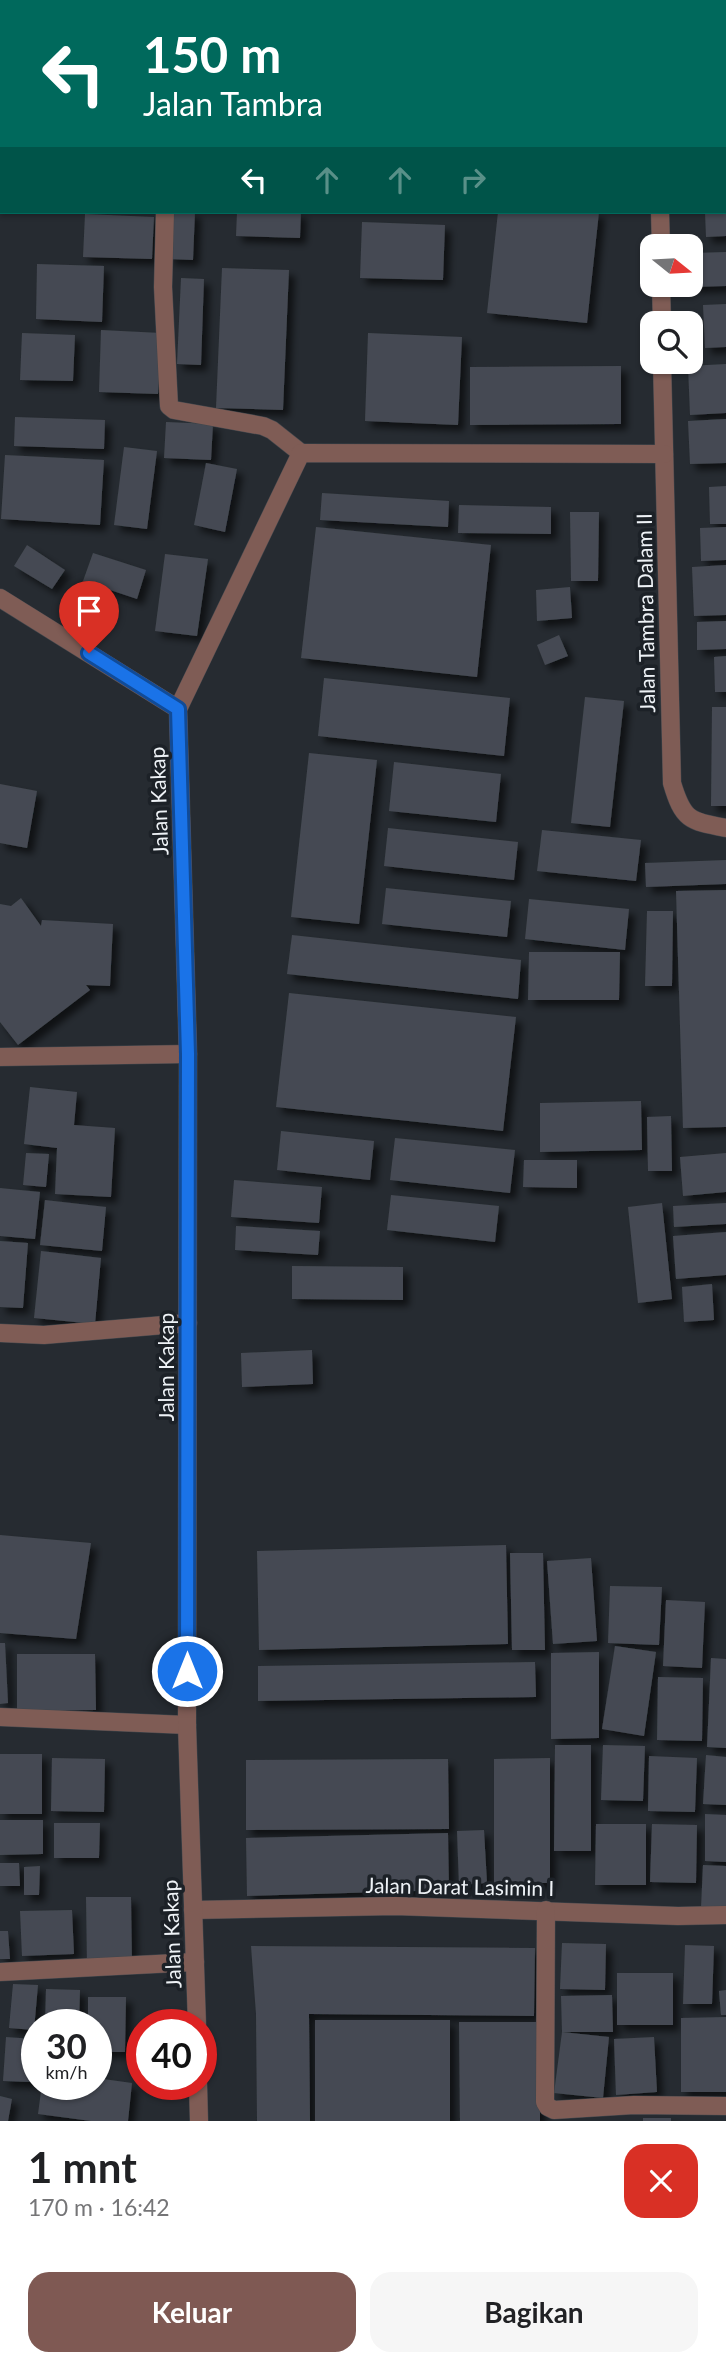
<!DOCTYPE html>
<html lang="id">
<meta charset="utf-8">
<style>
body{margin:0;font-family:Lato,sans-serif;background:#f6f6f6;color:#202124;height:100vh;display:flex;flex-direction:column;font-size:26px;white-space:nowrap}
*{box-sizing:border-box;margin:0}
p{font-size:23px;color:#757577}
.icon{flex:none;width:38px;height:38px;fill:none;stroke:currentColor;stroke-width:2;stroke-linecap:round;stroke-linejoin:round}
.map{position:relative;height:2121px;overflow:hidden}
.sheet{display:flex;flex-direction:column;background:#fff;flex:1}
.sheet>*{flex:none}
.guide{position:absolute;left:0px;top:0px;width:726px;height:214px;box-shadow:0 2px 5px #0004;background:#00695c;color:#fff;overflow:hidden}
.needle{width:46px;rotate:108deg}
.fabs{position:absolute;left:640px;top:234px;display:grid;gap:14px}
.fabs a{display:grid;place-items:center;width:63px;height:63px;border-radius:14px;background:#fff;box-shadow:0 2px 5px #0004;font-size:35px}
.speed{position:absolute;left:21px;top:2009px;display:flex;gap:14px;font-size:35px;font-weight:700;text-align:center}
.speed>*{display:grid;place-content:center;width:91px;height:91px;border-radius:50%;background:#fff;box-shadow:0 2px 5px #0004;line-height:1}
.speed small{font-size:18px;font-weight:400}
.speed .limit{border:10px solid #d22;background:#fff;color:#111}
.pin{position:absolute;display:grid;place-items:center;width:60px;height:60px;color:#fff;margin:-72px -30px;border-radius:50% 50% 50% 0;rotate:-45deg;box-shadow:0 0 7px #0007}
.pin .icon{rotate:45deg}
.me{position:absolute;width:77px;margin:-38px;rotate:0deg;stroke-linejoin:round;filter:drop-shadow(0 0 5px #0008)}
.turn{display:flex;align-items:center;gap:24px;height:147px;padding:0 28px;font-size:32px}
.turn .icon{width:91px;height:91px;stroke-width:2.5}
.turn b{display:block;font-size:49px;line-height:60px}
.lanes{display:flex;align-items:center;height:66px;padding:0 28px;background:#0003;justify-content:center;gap:35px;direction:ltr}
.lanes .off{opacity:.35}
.round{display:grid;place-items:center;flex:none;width:74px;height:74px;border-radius:21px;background:#f6f6f6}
.headline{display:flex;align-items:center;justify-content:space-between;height:119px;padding:0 28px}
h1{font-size:42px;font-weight:700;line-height:52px}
.button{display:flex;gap:14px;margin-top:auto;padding:14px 28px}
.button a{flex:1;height:80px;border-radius:21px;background:#7f5953;color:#fff;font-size:28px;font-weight:700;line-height:80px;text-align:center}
.button a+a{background:#f6f6f6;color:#202124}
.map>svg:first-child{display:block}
.building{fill:#454a52;filter:url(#shadow)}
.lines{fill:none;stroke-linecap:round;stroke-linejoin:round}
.minor-casing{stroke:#42474d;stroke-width:19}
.minor{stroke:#7f5c55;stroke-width:18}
.route-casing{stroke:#114b97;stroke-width:18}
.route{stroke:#1a73e8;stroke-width:12}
.labels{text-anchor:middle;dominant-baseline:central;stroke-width:7;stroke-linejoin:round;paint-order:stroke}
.street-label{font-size:21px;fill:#eef2f6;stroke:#1c2127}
</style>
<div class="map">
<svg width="726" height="2121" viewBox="0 0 726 2121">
<defs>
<filter id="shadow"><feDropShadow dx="6" dy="6" stdDeviation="3.5" flood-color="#0009"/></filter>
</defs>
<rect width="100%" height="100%" fill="#262b31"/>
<g class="building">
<polygon points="170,212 195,212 193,260 168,259"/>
<polygon points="237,212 301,212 300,238 236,236"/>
<polygon points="498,212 599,212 587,323 487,313"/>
<polygon points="705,212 726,212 726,236 706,237"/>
<polygon points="85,214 154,217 152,259 83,257"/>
<polygon points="362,222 445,225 443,280 360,278"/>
<polygon points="726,252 726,286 693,287 692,253"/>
<polygon points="37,264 104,266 102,322 36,319"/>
<polygon points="222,268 289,270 283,410 216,408"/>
<polygon points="181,278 204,279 201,365 177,364"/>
<polygon points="726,304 726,347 705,348 703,305"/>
<polygon points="101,330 161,333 158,394 99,392"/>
<polygon points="22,333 75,335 73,381 20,380"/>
<polygon points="368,333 462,337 458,425 365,421"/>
<polygon points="726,364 726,413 690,415 688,366"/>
<polygon points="621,366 621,424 470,425 470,367"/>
<polygon points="15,417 105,420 104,449 14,446"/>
<polygon points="726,419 726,463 690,464 688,421"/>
<polygon points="166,422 213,424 211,460 164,458"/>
<polygon points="124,447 157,451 147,529 114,525"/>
<polygon points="5,455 104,460 100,525 1,519"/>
<polygon points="206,463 237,469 225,532 194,525"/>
<polygon points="726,486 726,524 710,524 709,487"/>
<polygon points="322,493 449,501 448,527 320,520"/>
<polygon points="459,505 551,507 551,534 458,533"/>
<polygon points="570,512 599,512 598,581 571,581"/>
<polygon points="316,527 491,545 477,677 301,658"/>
<polygon points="726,527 726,560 701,561 700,528"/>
<polygon points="27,545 65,570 52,589 14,566"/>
<polygon points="93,553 146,570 137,599 83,581"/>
<polygon points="165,554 208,559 197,636 155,631"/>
<polygon points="726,565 726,615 694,616 692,567"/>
<polygon points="570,587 572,618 537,621 536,590"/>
<polygon points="726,621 726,649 697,650 697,622"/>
<polygon points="559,635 568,656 545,665 537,645"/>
<polygon points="726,656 726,692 715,692 714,657"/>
<polygon points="324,678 510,698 504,756 318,736"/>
<polygon points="585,697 624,701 610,827 571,823"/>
<polygon points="712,707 726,707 726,806 711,806"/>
<polygon points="309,753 377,760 359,924 291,917"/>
<polygon points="394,762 501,774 496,822 389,811"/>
<polygon points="0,784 37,791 27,848 0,843"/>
<polygon points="388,828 518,842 514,880 384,866"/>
<polygon points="542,830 641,840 636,881 537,871"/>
<polygon points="726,860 726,884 646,887 645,863"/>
<polygon points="386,888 511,901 507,937 382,924"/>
<polygon points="726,890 726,1127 683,1128 676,891"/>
<polygon points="21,898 41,926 42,920 113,924 110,986 86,985 90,990 18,1045 0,1022 0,904 11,906"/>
<polygon points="529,899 629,909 625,950 525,939"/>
<polygon points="647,911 673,911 672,986 645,986"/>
<polygon points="292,935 521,960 518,999 287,974"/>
<polygon points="529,952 620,952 619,1000 528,1000"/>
<polygon points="289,993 516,1017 503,1131 276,1107"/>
<polygon points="30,1087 77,1092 74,1125 115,1128 111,1197 55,1194 57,1148 24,1144"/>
<polygon points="641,1101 642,1150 540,1152 540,1103"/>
<polygon points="671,1116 672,1171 648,1171 647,1117"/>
<polygon points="281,1131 374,1141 370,1180 277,1170"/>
<polygon points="395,1138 515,1150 510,1193 390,1180"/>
<polygon points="26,1153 49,1154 46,1187 23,1185"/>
<polygon points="726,1153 726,1192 683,1196 680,1157"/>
<polygon points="524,1160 577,1160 577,1188 523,1187"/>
<polygon points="234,1180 322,1187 319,1223 231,1217"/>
<polygon points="0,1188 40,1192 35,1239 0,1236"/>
<polygon points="391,1195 499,1206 495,1242 387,1230"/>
<polygon points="45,1200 106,1207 102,1251 40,1245"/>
<polygon points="662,1203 672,1299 638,1303 628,1207"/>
<polygon points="726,1203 726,1224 674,1227 673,1206"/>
<polygon points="236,1226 320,1231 318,1255 235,1250"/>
<polygon points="726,1232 726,1275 676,1279 673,1236"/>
<polygon points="0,1241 28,1243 23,1308 0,1307"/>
<polygon points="41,1251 101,1258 95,1324 34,1318"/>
<polygon points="292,1266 403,1267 403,1300 292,1299"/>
<polygon points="712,1284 714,1320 684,1322 682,1287"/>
<polygon points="312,1350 313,1384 242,1387 241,1353"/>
<polygon points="0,1535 91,1543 76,1639 0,1633"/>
<polygon points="506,1545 508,1644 259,1650 257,1551"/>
<polygon points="510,1553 543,1553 545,1650 512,1650"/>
<polygon points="591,1558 597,1641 553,1644 547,1561"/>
<polygon points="610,1586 662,1587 659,1645 608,1643"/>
<polygon points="666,1600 705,1602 702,1668 663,1666"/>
<polygon points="0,1643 5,1643 8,1703 0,1704"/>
<polygon points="615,1646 656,1652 644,1736 602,1729"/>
<polygon points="599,1652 599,1738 551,1739 551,1653"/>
<polygon points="17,1654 95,1654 96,1710 17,1711"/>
<polygon points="711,1658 726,1659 726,1748 707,1747"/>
<polygon points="535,1662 536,1697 258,1701 258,1666"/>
<polygon points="658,1677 703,1678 702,1741 657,1740"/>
<polygon points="555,1745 591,1745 591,1851 554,1851"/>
<polygon points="603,1745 645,1746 643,1801 601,1800"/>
<rect x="0" y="1754" width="42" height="60"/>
<polygon points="706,1755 726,1757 726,1805 703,1804"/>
<polygon points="649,1756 697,1758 695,1812 648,1811"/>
<polygon points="52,1758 105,1759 104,1812 51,1811"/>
<polygon points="550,1758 550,1883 494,1883 494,1759"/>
<polygon points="448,1759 449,1829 246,1830 246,1760"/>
<polygon points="705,1814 726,1815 726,1862 705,1861"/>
<polygon points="0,1820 43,1820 43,1854 0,1855"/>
<polygon points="54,1823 100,1823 99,1858 54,1858"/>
<polygon points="596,1824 646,1824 646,1885 595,1885"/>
<polygon points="652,1824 697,1825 696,1883 650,1882"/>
<polygon points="484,1830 487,1883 459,1885 457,1831"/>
<polygon points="448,1833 449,1890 247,1896 246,1838"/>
<polygon points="0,1863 19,1863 20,1886 0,1886"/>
<polygon points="703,1865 726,1866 726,1909 701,1908"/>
<polygon points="40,1866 39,1895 24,1895 24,1867"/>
<polygon points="86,1897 131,1897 132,1965 87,1965"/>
<polygon points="72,1910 74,1954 22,1956 20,1911"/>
<polygon points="0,1931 8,1931 10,1959 0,1959"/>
<polygon points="562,1943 606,1944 605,1990 560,1989"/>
<polygon points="685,1945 714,1946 712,2004 683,2004"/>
<polygon points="251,1946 535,1948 534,2016 309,2014 310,2121 257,2121 256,2014"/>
<rect x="617" y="1973" width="56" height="52"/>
<polygon points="13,1984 38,1985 34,2030 9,2028"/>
<polygon points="46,1989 80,1990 79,2025 45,2025"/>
<polygon points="726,1990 726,2015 721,2015 719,1991"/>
<polygon points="612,1995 613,2032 562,2032 561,1996"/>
<polygon points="88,1997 126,1997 125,2052 96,2052 96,2025 88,2025"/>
<polygon points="726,2017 726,2092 681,2092 681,2018"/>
<rect x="315" y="2020" width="135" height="101"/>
<polygon points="459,2022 540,2022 540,2121 460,2121"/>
<polygon points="562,2032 609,2037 603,2098 554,2093"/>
<polygon points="6,2037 33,2039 30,2082 3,2081"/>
<polygon points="654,2037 657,2092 616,2095 614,2039"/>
<polygon points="96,2078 132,2083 128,2121 91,2121 38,2114 42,2084 96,2084"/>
<polygon points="0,2096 12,2099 8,2121 0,2121"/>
<rect x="643" y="2118" width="28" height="3"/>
</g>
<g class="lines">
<defs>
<g id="minor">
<polyline points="658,0 658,2"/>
<polyline points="169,2 169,0"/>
<polyline points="165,212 163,287 169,406 174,410 263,426 272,430 301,453"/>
<polyline points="660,212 661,247"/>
<polyline points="661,285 662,324"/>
<path d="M662,362L672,783C683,820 689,821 726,828"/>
<polyline points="0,598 178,709"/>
<polyline points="0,1057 188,1054"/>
<polyline points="0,1333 44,1335 188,1323"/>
<polyline points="0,1717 187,1725"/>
<polyline points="193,1910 395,1906 678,1916 726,1915"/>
<polyline points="546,1910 545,2102 548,2107 554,2110 634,2105 726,2106"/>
<polyline points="0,1972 195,1962"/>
<polyline points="197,2025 187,1725 188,1054 178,709 301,453 664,454"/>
<polyline points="198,2084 199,2121"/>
</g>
</defs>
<use href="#minor" class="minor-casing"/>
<use href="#minor" class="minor"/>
</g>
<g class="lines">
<defs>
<polyline id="route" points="89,653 178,709 188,1054 187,1671"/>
</defs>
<use href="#route" class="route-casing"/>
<use href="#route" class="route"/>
</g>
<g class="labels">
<g class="street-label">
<text transform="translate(645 613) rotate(-91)">Jalan Tambra Dalam II</text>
<text transform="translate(158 801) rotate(-92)">Jalan Kakap</text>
<text transform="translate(165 1367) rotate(-90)">Jalan Kakap</text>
<text transform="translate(460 1886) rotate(1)">Jalan Darat Lasimin I</text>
<text transform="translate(171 1934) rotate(-92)">Jalan Kakap</text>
</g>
</g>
</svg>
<div class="fabs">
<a><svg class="needle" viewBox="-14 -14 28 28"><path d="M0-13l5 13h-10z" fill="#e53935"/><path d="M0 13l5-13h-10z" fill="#757577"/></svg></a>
<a><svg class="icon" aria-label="search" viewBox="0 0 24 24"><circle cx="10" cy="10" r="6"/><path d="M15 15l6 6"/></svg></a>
</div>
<div class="speed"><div>30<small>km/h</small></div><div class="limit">40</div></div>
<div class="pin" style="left:89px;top:653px;background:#d93025"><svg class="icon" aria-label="arrive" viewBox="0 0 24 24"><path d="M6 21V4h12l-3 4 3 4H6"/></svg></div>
<svg class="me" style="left:187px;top:1671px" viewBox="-20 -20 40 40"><circle r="17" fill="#1a73e8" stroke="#fff" stroke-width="3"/><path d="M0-11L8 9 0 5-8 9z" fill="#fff"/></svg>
<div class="guide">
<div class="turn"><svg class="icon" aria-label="left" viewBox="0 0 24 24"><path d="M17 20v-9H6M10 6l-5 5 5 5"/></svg><div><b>150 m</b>Jalan Tambra</div></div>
<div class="lanes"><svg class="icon" aria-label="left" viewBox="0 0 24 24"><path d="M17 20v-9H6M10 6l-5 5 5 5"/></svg><svg class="icon off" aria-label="ahead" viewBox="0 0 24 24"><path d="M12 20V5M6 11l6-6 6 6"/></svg><svg class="icon off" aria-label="ahead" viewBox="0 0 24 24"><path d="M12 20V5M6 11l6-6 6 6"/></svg><svg class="icon off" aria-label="right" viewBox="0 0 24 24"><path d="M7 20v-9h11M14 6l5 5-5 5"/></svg></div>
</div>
</div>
<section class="sheet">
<div class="headline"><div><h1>1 mnt</h1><p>170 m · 16:42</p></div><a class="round" style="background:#d93025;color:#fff"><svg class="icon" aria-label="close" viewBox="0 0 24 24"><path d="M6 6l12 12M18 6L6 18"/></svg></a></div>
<div class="button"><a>Keluar</a><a>Bagikan</a></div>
</section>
